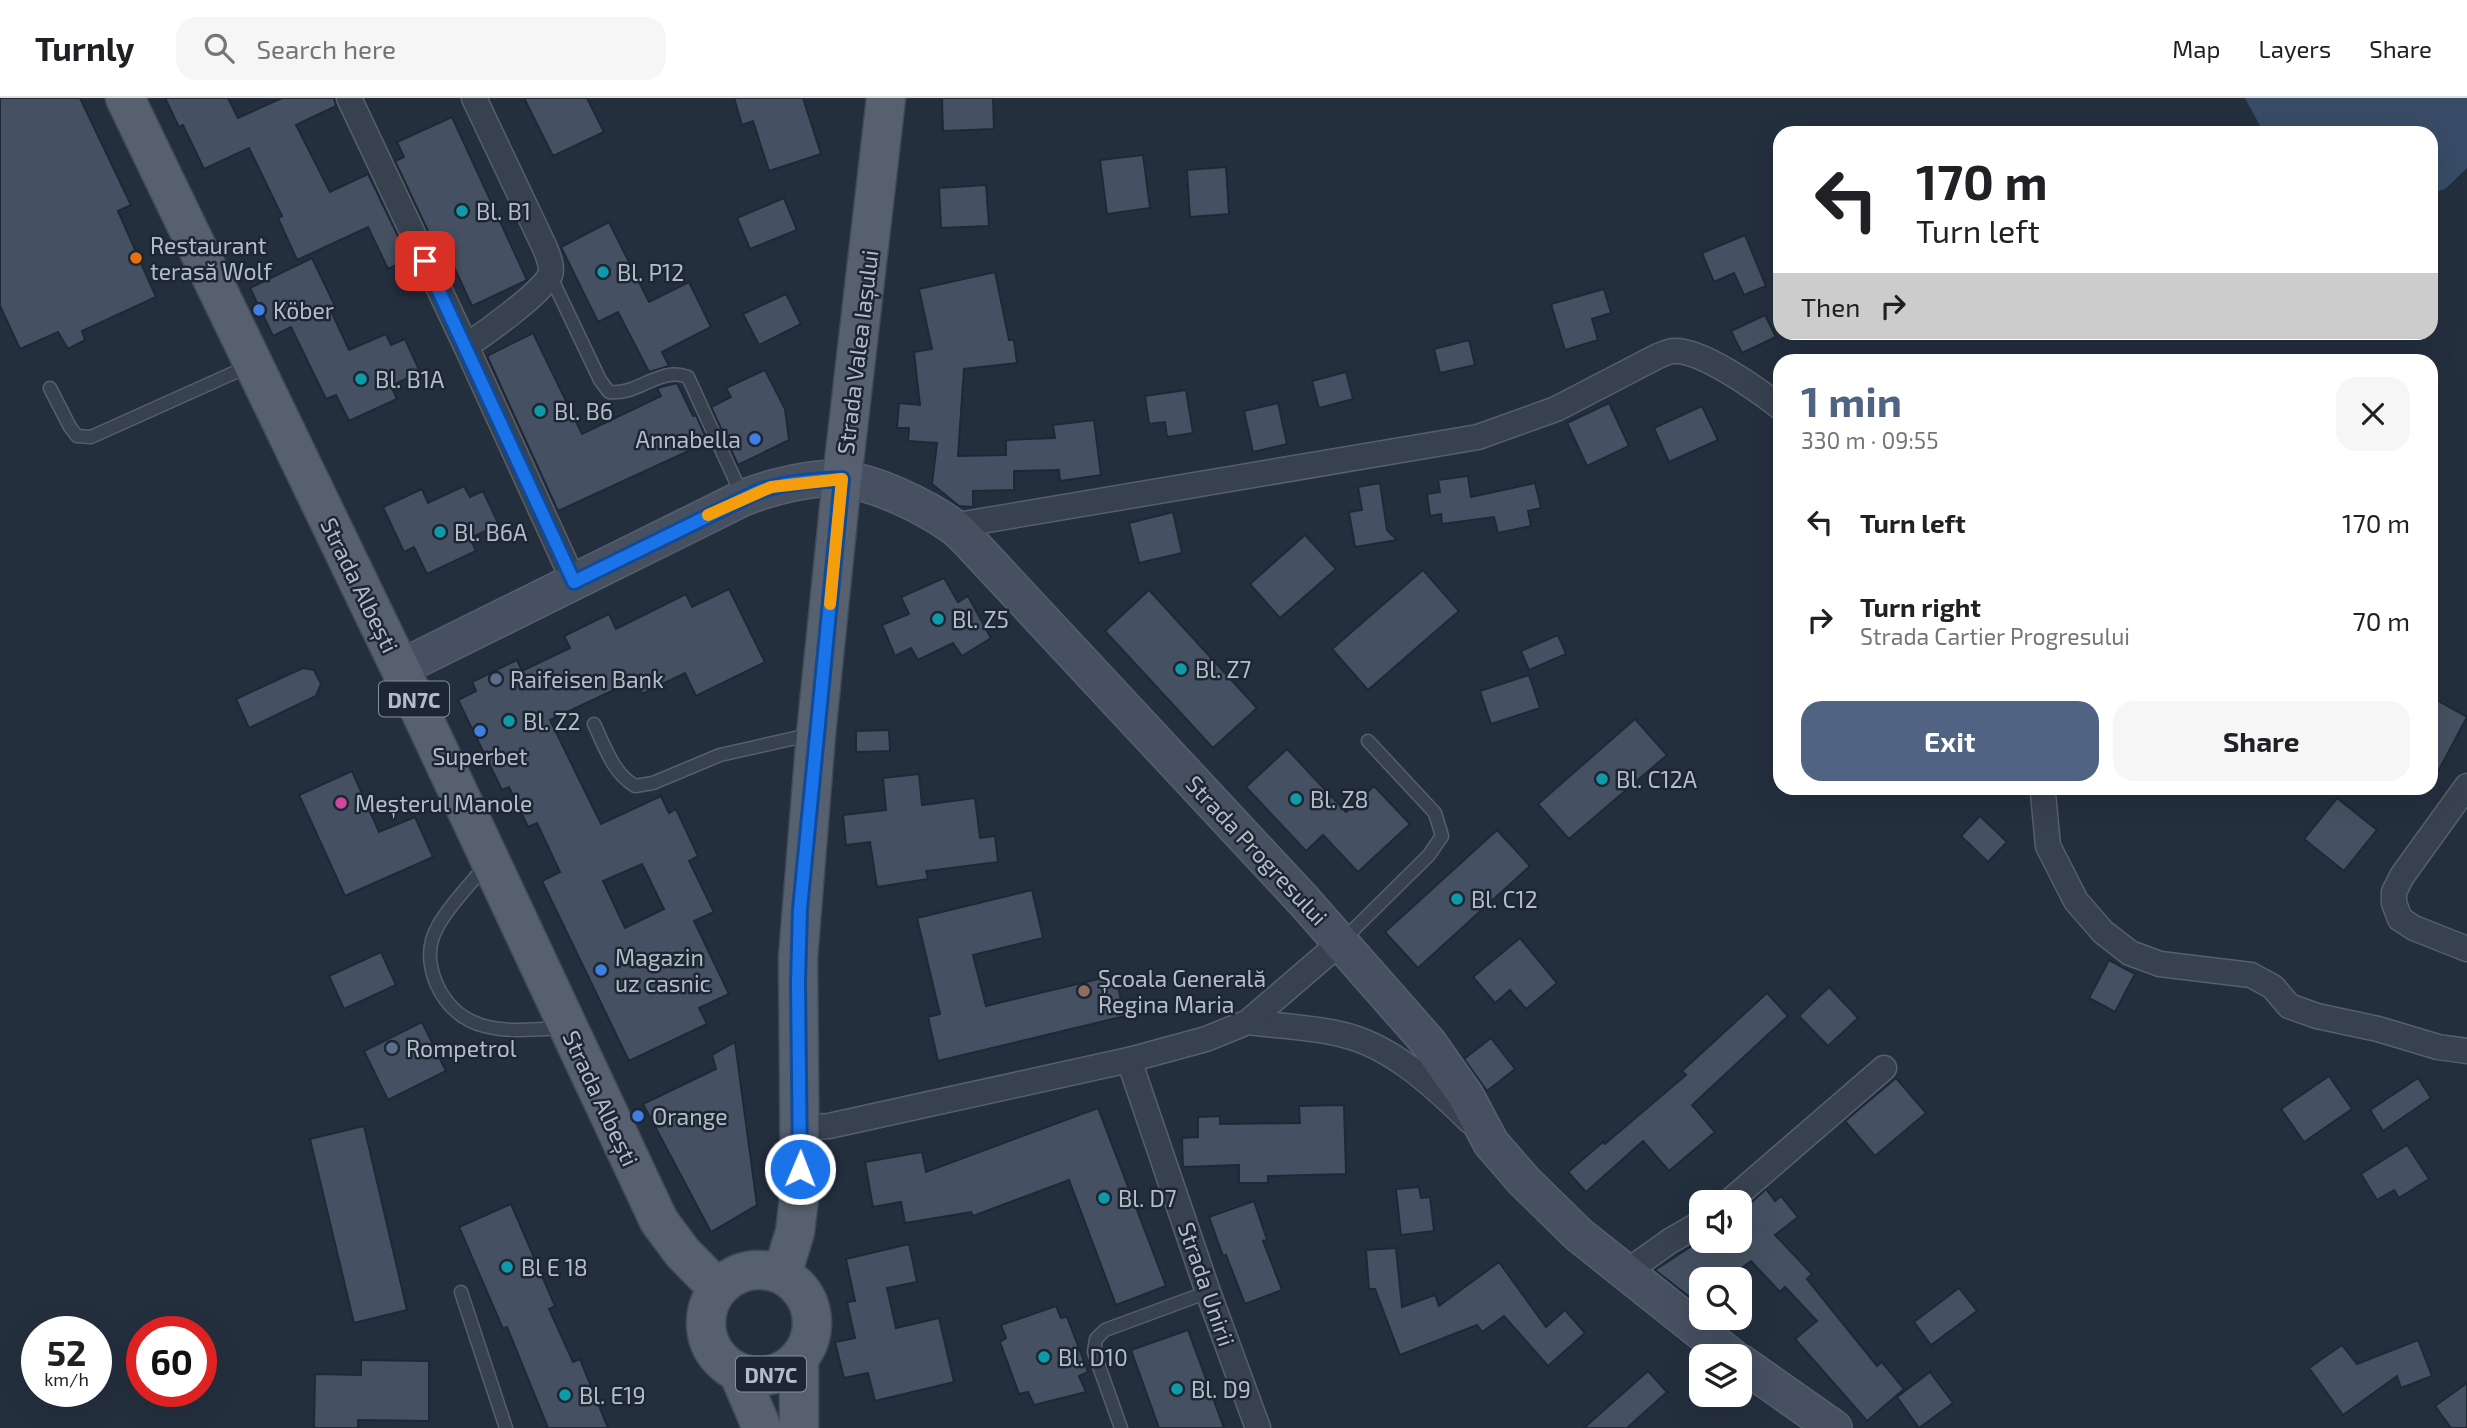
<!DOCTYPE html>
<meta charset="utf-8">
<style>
body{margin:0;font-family:"Exo 2",sans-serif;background:#f6f6f6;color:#202124;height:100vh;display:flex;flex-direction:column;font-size:26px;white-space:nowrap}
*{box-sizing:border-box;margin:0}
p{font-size:23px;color:#757577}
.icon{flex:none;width:38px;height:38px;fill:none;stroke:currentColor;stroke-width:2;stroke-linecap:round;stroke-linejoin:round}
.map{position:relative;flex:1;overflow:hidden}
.side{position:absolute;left:1773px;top:256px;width:665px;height:441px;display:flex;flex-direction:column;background:#fff;border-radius:21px;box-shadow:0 7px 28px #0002}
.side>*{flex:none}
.banner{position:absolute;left:1773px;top:28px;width:665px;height:214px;border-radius:21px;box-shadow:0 7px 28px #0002;background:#fff;color:#202124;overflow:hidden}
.buttons{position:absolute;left:1689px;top:1092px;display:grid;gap:14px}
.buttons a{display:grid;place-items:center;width:63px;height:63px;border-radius:14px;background:#fff;box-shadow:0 7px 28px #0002;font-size:35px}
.speed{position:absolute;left:21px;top:1218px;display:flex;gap:14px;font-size:35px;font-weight:700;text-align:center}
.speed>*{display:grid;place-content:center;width:91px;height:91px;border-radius:50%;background:#fff;box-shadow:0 7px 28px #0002;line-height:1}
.speed small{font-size:18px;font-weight:400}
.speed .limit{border:10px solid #d22;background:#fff;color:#111}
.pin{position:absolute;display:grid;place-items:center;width:60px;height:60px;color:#fff;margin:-30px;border-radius:14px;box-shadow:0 4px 10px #0006}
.me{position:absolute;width:77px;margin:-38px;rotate:1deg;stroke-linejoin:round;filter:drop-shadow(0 0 5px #0008)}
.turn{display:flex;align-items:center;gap:24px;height:147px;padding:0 28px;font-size:32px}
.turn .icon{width:91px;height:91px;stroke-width:2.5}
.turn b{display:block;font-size:49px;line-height:60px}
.then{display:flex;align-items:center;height:66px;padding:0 28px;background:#0003;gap:14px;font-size:26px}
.round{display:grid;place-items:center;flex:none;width:74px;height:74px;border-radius:21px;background:#f6f6f6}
.head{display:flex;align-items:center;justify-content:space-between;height:119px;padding:0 28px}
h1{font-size:42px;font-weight:700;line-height:52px;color:#506383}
.button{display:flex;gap:14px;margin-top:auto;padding:14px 28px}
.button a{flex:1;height:80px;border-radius:21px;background:#506383;color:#fff;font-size:28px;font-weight:700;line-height:80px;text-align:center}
.button a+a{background:#f6f6f6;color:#202124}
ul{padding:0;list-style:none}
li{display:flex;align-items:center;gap:21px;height:98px;padding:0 28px}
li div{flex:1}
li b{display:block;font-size:26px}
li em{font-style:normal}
header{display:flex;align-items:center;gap:42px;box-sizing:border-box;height:98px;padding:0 35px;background:#fff;border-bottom:2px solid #e0e0e0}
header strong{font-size:33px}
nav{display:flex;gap:38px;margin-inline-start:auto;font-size:24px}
.search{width:490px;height:63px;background:#f6f6f6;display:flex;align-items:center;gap:18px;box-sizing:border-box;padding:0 24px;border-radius:21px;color:#757577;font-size:26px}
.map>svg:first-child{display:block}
.water{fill:#394c67}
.building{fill:#455162;stroke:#1f2835;stroke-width:2;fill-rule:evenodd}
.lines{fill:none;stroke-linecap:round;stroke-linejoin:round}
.lane-casing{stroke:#565f6c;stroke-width:15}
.street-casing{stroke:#565f6c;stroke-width:27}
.secondary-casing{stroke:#565f6c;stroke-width:38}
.primary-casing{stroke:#414a57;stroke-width:41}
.lane{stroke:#38414e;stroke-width:12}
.street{stroke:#38414e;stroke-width:24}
.secondary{stroke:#465061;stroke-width:35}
.primary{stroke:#56606e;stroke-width:38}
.route-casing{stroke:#114b97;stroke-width:18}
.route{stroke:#1a73e8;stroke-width:12}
.slow{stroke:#f59e0b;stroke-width:12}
.culture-dot{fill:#0f9aa8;stroke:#1d2633;stroke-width:2.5}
.food-dot{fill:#e8710a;stroke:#1d2633;stroke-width:2.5}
.shop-dot{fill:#3f7fe0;stroke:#1d2633;stroke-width:2.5}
.service-dot{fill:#5c6f8a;stroke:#1d2633;stroke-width:2.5}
.hotel-dot{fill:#d1479c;stroke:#1d2633;stroke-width:2.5}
.education-dot{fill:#8d6e63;stroke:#1d2633;stroke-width:2.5}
.labels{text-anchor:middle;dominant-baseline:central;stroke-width:5;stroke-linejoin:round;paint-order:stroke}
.shield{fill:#1d2633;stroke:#878f9c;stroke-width:2}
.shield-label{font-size:21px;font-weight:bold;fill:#b4bcc9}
.poi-label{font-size:23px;fill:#b4bcc9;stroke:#1d2633;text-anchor:start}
.street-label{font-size:23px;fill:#b4bcc9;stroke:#1d2633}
</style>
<header>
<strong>Turnly</strong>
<div class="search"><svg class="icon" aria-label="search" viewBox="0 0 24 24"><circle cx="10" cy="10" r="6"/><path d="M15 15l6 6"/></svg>Search here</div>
<nav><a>Map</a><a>Layers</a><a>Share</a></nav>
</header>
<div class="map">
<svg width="2467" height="1330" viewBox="0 0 2467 1330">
<rect width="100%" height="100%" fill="#242f3e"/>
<polygon class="water" points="2245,0 2467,0 2467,70 2445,91 2431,95 2431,35 2264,35"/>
<g class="building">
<polygon points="0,0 80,0 131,107 118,113 156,199 82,233 85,242 68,251 58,234 20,251 0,208"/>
<polygon points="165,0 228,0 238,20 282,0 334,0 336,8 296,27 330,94 368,76 409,161 388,171 368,129 297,162 278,120 282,118 249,50 204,71 183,27 179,29"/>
<polygon points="524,0 587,0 604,34 553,58"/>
<polygon points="734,0 803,0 821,56 769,73 753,23 742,27"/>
<polygon points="942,0 993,0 994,31 943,33"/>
<polygon points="452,19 527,182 472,208 443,145 435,148 395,63 404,59 397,44"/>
<polygon points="1143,57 1150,110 1107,116 1100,62"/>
<polygon points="1226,69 1229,116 1190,119 1187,72"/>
<polygon points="986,87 989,128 941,130 939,90"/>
<polygon points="784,100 797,132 750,151 737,120"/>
<polygon points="609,124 649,204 689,184 711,229 662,254 669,268 649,274 618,214 598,224 561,149"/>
<polygon points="1745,137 1766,188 1744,197 1734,175 1714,184 1702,155"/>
<polygon points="312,160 335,208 330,211 349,252 386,236 391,247 405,241 420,274 391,288 397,301 349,323 336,297 326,301 291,229 273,238 250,190"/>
<polygon points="995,174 1009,242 1014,242 1017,265 964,271 958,358 1006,357 1006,342 1055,340 1053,327 1094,322 1101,377 1060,383 1059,372 1014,373 1014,392 973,393 973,409 959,408 932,386 937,345 908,343 909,330 897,330 899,305 920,307 914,254 932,251 919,191"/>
<polygon points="1604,191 1611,215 1592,221 1598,242 1565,252 1551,206"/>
<polygon points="786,196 801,226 759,247 743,216"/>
<polygon points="1765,217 1776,239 1742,255 1731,233"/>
<polygon points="533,235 582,336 661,298 657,290 677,285 693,318 696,317 708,344 558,413 487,258"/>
<polygon points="1469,242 1475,267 1440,275 1434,251"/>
<polygon points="765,272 785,311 789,342 738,367 711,309 731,299 726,290"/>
<polygon points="1346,274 1353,301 1319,310 1312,283"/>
<polygon points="1186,292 1193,335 1167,339 1165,324 1149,326 1145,298"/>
<polygon points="1278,305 1287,346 1253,354 1244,313"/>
<polygon points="1609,305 1629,348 1587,368 1567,325"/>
<polygon points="1702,308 1718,342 1669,364 1654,330"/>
<polygon points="1468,378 1471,399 1535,385 1541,410 1528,413 1531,428 1498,435 1494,419 1442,426 1441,416 1430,418 1427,396 1440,394 1438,382"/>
<polygon points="1380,385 1387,432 1397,442 1355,449 1349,414 1362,412 1358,389"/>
<polygon points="464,388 470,399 483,393 499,427 470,440 476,453 427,476 414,449 404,454 383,409 422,391 428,405"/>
<polygon points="1173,414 1182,455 1139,465 1129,425"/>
<polygon points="1305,437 1336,471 1280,520 1250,486"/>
<polygon points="1423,472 1459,513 1368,592 1332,551"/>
<polygon points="944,480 958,504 968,498 991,540 962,558 953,545 918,562 911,550 895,558 882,527 909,516 901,499"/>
<path d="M729,491L765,564L696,598L685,575L642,596L635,582L550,622L601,726L661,698L669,715L676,711L698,758L689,763L714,814L694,823L729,896L699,910L707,926L629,963L542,783L560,774L537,725L528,729L509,689L502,692L458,602L476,593L472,584L517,562L522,573L570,550L564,538L609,516L616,531L686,496L692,509ZM642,766L664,811L625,830L603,783Z"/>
<polygon points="1149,492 1257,610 1213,650 1105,533"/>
<polygon points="1558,537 1566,556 1529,572 1521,553"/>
<polygon points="303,570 314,572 321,586 316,598 249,630 236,601"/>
<polygon points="1529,577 1540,610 1491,626 1480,593"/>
<polygon points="2431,599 2467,619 2431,687"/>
<polygon points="1635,621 1667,657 1569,741 1538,706"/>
<polygon points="889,632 890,653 856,654 856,633"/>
<polygon points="1287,651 1346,714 1374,688 1410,726 1358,774 1323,737 1306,753 1246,689"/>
<polygon points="352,673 379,734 415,719 433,759 345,798 299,697"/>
<polygon points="919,676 922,707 975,700 980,740 995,738 998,764 926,773 928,781 877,789 870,744 846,747 843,717 886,712 883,680"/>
<polygon points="2337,700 2377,732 2344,773 2304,741"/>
<polygon points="1980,718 2007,744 1988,764 1961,738"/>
<polygon points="1497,732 1530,768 1418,870 1385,834"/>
<polygon points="1032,792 1043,840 973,857 986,908 1115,877 1125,918 938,963 928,919 940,916 917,820"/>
<polygon points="1520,840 1557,885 1526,911 1510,892 1495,905 1473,879"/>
<polygon points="381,854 396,887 344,911 329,878"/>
<polygon points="2109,862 2135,876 2115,914 2089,900"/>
<polygon points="1829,889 1858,920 1828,948 1799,918"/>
<polygon points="1767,895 1788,918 1692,1007 1715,1034 1669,1073 1643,1043 1586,1094 1568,1074 1603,1044 1605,1046 1686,977 1682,973"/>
<polygon points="422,924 446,973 388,1002 364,953"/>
<polygon points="1491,940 1515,971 1487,993 1464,961"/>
<polygon points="735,944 757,1107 711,1134 643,1006 716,971 712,957"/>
<polygon points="2329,978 2352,1011 2304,1044 2281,1011"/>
<polygon points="1896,980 1926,1015 1875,1058 1845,1023"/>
<polygon points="2418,980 2431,1000 2383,1033 2370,1012"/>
<polygon points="1344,1007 1346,1076 1268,1078 1268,1085 1239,1085 1239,1067 1183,1069 1182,1040 1198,1039 1198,1019 1220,1018 1220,1026 1300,1025 1299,1008"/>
<polygon points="1098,1010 1166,1188 1116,1207 1069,1082 973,1118 971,1114 905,1125 901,1104 873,1109 865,1064 922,1054 926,1074"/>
<polygon points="364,1028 407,1212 354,1225 310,1041"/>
<polygon points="2407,1047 2429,1081 2399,1100 2394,1092 2377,1102 2361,1076"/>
<polygon points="1419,1089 1421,1100 1430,1099 1434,1133 1401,1137 1396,1091"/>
<polygon points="1766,1091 1775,1103 1781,1098 1798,1119 1775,1137 1812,1176 1807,1181 1877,1268 1882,1264 1904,1291 1867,1323 1795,1241 1817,1223 1785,1189 1780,1194 1751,1163 1727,1181 1701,1181 1701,1208 1655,1172 1701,1142 1740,1143 1740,1115"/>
<polygon points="1254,1103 1267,1142 1263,1143 1282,1192 1245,1206 1226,1157 1223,1158 1209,1119"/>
<polygon points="511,1106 555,1208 549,1211 573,1264 580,1261 608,1330 548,1330 507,1229 503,1231 459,1129"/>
<polygon points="909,1146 917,1184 887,1190 896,1230 939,1220 954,1284 875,1303 868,1275 844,1280 835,1244 855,1240 847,1204 855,1203 846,1161"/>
<polygon points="1396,1150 1402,1209 1435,1197 1439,1208 1499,1164 1546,1229 1565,1212 1585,1235 1548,1268 1504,1218 1482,1234 1477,1227 1400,1257 1375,1191 1369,1191 1366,1152"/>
<polygon points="1959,1190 1977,1213 1931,1247 1914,1224"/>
<polygon points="1056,1208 1061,1220 1067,1219 1088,1274 1079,1278 1086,1294 1034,1307 1028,1294 1019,1296 1000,1244 1006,1240 1001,1227"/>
<polygon points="1188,1232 1224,1330 1159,1330 1131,1252"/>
<polygon points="2418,1242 2432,1278 2401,1290 2397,1278 2343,1317 2309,1270 2342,1247 2357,1266"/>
<polygon points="361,1262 429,1263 429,1323 358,1322 358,1330 314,1330 315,1276 361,1277"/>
<polygon points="1648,1273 1667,1294 1627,1330 1584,1330"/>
<polygon points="1930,1274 1953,1305 1919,1330 1897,1299"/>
<polygon points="2467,1285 2467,1330 2451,1330 2435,1308"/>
</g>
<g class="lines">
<defs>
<g id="lane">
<path d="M550,177L600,282L609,294C638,298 659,268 688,279L742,397"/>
<polyline points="50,290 70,329 77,338 91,339 249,268"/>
<path d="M594,626C605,649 613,675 635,688L653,685L720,657L813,636"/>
<path d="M485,768C470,787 450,806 438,828C427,847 428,865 436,885C460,940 512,933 562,930"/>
<polyline points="1343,842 1429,757 1442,738 1435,715 1368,643"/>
<polyline points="461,1194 506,1330"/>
<polyline points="1121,1330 1094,1254 1096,1241 1105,1232 1208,1194"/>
</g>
<g id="street">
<polyline points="349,0 466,248"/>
<path d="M474,0L545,150C548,158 553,169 550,177C542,195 484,236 466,248L574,484"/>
<path d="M952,428L1478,339L1556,311L1658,258C1663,256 1669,253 1674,253C1701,251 1758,292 1780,309"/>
<polyline points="2467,688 2402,778 2394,794 2394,805 2400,821 2414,830 2467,851"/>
<polyline points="2043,695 2048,748 2076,803 2103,834 2130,855 2160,866 2251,877 2273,889 2289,908 2317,918 2378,931 2438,949 2467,953"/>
<path d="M1248,924C1278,928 1311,929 1340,936C1391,947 1434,988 1470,1023"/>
<polyline points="1129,962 1208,1194 1258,1330"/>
<polyline points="800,1030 829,1028 1129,962 1206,941 1248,924 1341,844"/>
<polyline points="1729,1104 1884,970"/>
<polyline points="1625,1175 1670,1143 1701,1125"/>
</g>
<g id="secondary">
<path d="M400,570L743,400C771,389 813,378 843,381C876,385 924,408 951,427C963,435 972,447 982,457L1304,803L1428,944L1466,998L1491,1045L1524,1083L1578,1136L1731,1258"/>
<polyline points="1740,1264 1834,1330"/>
</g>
<g id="primary">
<polyline points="125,0 400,570 659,1123 682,1154 718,1191"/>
<circle cx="759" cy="1225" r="53"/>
<polyline points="782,1176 795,1134 800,1091 798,860 816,636 842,381 886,0"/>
<polyline points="799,1261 799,1330"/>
<polyline points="738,1274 762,1330"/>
</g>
</defs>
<use href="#lane" class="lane-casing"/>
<use href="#street" class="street-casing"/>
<use href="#secondary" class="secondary-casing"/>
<use href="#primary" class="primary-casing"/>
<use href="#lane" class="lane"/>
<use href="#street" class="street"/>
<use href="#secondary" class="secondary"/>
<use href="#primary" class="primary"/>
</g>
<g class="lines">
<defs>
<path id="route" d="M425,163L574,484L757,394C784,384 813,383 842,381L800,811L798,884L800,1071"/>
</defs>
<use href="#route" class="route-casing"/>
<use href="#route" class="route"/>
<polyline class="slow" points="708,417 771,389 842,381 830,506"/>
</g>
<g class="culture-dot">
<circle cx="462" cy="113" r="7"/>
<circle cx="603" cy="174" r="7"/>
<circle cx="361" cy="281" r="7"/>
<circle cx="540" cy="313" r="7"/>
<circle cx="440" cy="434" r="7"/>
<circle cx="938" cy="521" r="7"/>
<circle cx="1181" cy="571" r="7"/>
<circle cx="509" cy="623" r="7"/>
<circle cx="1602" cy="681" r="7"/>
<circle cx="1296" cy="701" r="7"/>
<circle cx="1457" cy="801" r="7"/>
<circle cx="1104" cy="1100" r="7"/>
<circle cx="507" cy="1169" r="7"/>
<circle cx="1044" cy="1259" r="7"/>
<circle cx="1177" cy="1291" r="7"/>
<circle cx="565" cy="1297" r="7"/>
</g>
<circle class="food-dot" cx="136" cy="160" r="7"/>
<g class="shop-dot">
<circle cx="259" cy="212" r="7"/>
<circle cx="755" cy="341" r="7"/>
<circle cx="480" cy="633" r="7"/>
<circle cx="601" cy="872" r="7"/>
<circle cx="638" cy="1018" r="7"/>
</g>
<g class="service-dot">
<circle cx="496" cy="581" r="7"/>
<circle cx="392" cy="950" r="7"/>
</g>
<circle class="hotel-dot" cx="341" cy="705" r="7"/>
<circle class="education-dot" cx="1084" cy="893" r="7"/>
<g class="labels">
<g class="shield">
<rect x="379" y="583.5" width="70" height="35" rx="5"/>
<rect x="736" y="1258.5" width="70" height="35" rx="5"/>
</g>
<g class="shield-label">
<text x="414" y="601">DN7C</text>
<text x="771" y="1276">DN7C</text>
</g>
<g class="poi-label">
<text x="476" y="113">Bl. B1</text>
<text x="150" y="147">Restaurant<tspan x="150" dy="26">terasă Wolf</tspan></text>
<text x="617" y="174">Bl. P12</text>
<text x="273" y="212">Köber</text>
<text x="375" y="281">Bl. B1A</text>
<text x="554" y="313">Bl. B6</text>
<text x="741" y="341" text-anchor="end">Annabella</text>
<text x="454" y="434">Bl. B6A</text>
<text x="952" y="521">Bl. Z5</text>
<text x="1195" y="571">Bl. Z7</text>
<text x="510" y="581">Raifeisen Bank</text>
<text x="523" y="623">Bl. Z2</text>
<text x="480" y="658" text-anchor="middle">Superbet</text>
<text x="1616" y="681">Bl. C12A</text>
<text x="1310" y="701">Bl. Z8</text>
<text x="355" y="705">Meșterul Manole</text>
<text x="1471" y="801">Bl. C12</text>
<text x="615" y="859">Magazin<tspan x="615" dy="26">uz casnic</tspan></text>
<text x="1098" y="880">Școala Generală<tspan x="1098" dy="26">Regina Maria</tspan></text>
<text x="406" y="950">Rompetrol</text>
<text x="652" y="1018">Orange</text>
<text x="1118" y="1100">Bl. D7</text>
<text x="521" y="1169">Bl E 18</text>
<text x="1058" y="1259">Bl. D10</text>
<text x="1191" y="1291">Bl. D9</text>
<text x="579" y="1297">Bl. E19</text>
</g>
<g class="street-label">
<text transform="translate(857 254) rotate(-83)">Strada Valea Iașului</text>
<text transform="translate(360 487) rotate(64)">Strada Albești</text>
<text transform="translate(1257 752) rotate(47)">Strada Progresului</text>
<text transform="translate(601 1000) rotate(65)">Strada Albești</text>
<text transform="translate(1207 1186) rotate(71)">Strada Unirii</text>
</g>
</g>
</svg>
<div class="buttons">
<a><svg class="icon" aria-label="sound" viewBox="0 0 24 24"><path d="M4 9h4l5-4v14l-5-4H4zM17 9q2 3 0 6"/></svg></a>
<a><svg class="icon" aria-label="search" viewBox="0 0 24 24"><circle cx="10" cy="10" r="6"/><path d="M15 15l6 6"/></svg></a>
<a><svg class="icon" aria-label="layers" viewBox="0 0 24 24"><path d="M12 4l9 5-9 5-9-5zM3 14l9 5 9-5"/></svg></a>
</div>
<div class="speed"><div>52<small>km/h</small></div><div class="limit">60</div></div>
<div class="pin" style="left:425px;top:163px;background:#d93025"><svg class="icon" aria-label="arrive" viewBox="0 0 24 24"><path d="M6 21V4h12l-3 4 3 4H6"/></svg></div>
<svg class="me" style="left:800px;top:1071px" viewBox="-20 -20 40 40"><circle r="17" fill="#1a73e8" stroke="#fff" stroke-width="3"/><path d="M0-11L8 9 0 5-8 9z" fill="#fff"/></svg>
<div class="banner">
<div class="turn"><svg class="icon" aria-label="left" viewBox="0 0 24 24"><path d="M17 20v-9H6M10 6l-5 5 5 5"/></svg><div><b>170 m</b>Turn left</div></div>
<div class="then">Then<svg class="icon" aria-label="right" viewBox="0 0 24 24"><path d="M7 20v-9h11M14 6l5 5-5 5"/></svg></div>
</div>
<section class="side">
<div class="head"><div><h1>1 min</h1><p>330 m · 09:55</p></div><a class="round"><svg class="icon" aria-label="close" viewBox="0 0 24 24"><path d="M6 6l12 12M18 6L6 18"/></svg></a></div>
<ul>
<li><svg class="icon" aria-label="left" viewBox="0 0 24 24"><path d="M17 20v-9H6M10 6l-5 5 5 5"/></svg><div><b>Turn left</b></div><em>170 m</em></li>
<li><svg class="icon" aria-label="right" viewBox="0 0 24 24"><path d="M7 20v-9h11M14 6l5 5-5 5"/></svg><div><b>Turn right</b><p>Strada Cartier Progresului</p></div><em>70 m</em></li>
</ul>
<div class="button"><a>Exit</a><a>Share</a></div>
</section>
</div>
